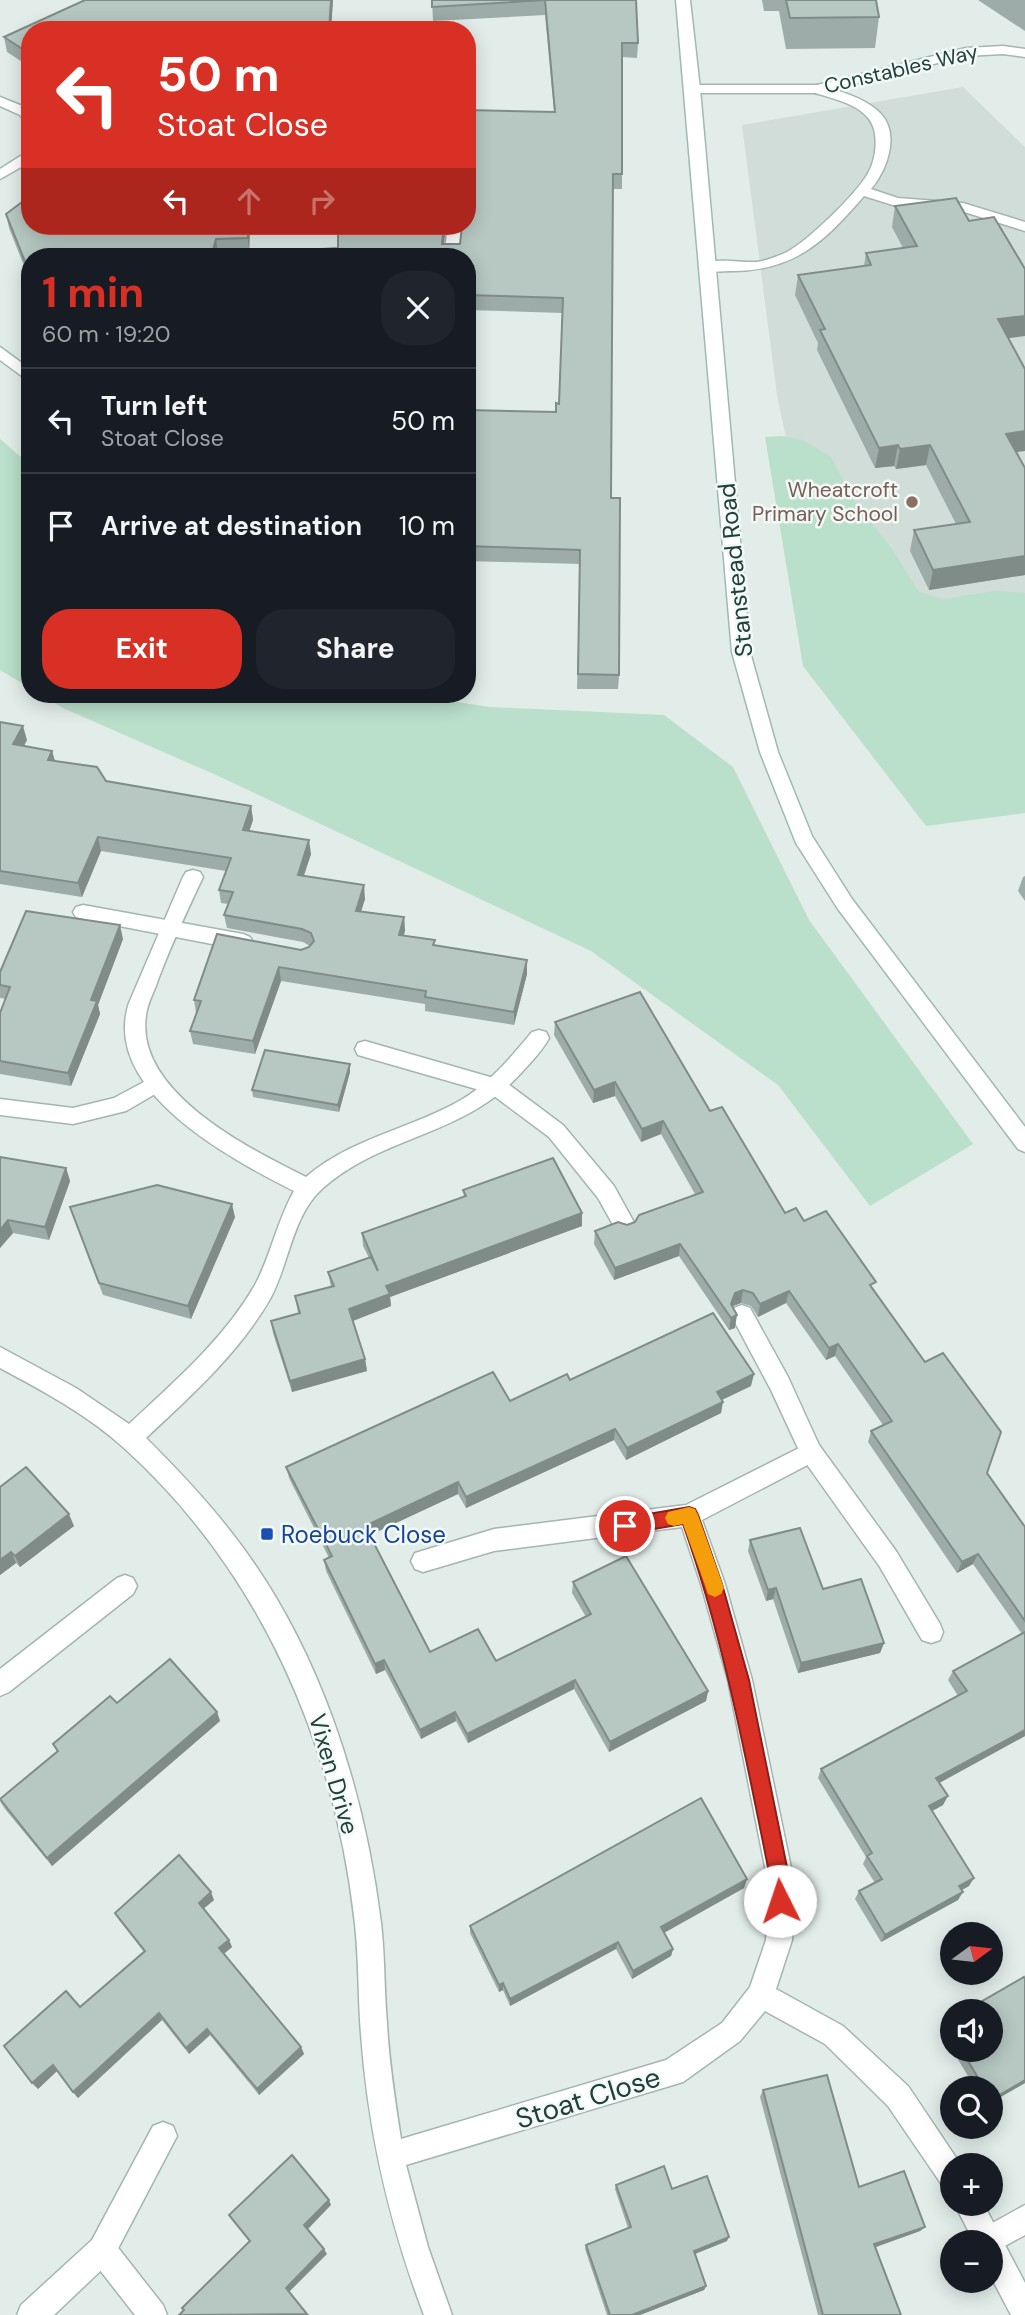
<!DOCTYPE html>
<meta charset="utf-8">
<style>
body{margin:0;font-family:"DM Sans",sans-serif;background:#20242c;color:#f1f3f6;height:100vh;display:flex;flex-direction:column;font-size:26px;white-space:nowrap}
*{box-sizing:border-box;margin:0}
p{font-size:23px;color:#9ea1a6}
.icon{flex:none;width:38px;height:38px;fill:none;stroke:currentColor;stroke-width:2;stroke-linecap:round;stroke-linejoin:round}
.map{position:relative;flex:1;overflow:hidden}
.drawer{position:absolute;left:21px;top:248px;width:455px;height:455px;display:flex;flex-direction:column;background:#171b24;border-radius:28px;box-shadow:0 4px 18px #0003}
.drawer>*{flex:none}
.top-card{position:absolute;left:21px;top:21px;width:455px;height:214px;border-radius:28px;box-shadow:0 4px 18px #0003;background:#d93025;color:#fff;overflow:hidden}
.needle{width:46px;rotate:75deg}
.controls{position:absolute;left:940px;top:1922px;display:grid;gap:14px}
.controls a{display:grid;place-items:center;width:63px;height:63px;border-radius:50%;background:#171b24;box-shadow:0 4px 18px #0003;font-size:35px}
.pin{position:absolute;display:grid;place-items:center;width:60px;height:60px;color:#fff;margin:-30px;border:4px solid #fff;border-radius:50%;box-shadow:0 2px 7px #0007}
.me{position:absolute;width:77px;margin:-38px;rotate:356deg;stroke-linejoin:round;filter:drop-shadow(0 0 5px #0008)}
.turn{display:flex;align-items:center;gap:24px;height:147px;padding:0 21px;font-size:32px}
.turn .icon{width:91px;height:91px;stroke-width:2.5}
.turn b{display:block;font-size:49px;line-height:60px}
.lanes{display:flex;align-items:center;height:66px;padding:0 21px;background:#0003;justify-content:center;gap:35px;direction:ltr}
.lanes .off{opacity:.35}
.round{display:grid;place-items:center;flex:none;width:74px;height:74px;border-radius:28px;background:#20242c}
.headline{display:flex;align-items:center;justify-content:space-between;height:119px;padding:0 21px}
h1{font-size:42px;font-weight:700;line-height:52px;color:#d93025}
.action{display:flex;gap:14px;margin-top:auto;padding:14px 21px}
.action a{flex:1;height:80px;border-radius:28px;background:#d93025;color:#fff;font-size:28px;font-weight:700;line-height:80px;text-align:center}
.action a+a{background:#20242c;color:#f1f3f6}
ul{padding:0;list-style:none}
li{display:flex;align-items:center;gap:21px;height:105px;padding:0 21px;border-top:2px solid #363941}
li div{flex:1}
li b{display:block;font-size:26px}
li em{font-style:normal}
.map>svg:first-child{display:block}
.built{fill:#d0ddd9}
.green{fill:#badfca}
.lines{fill:none;stroke-linecap:round;stroke-linejoin:round}
.lane-casing{stroke:#a4b5b2;stroke-width:3}
.street-casing{stroke:#a4b5b2;stroke-width:3}
.secondary-casing{stroke:#a0b9b4;stroke-width:3}
.lane{fill:#fff;fill-rule:evenodd}
.street{fill:#fff;fill-rule:evenodd}
.secondary{fill:#fff;fill-rule:evenodd}
.wall{fill:#9daca8}
.shaded-wall{fill:#808c88}
.building{fill:#b7c8c3;stroke:#808c88;stroke-width:2}
.route{fill:#d93025;stroke:#8d1f18;stroke-width:2}
.slow{fill:#f59e0b}
.education-dot{fill:#8d6e63;stroke:#f3f9f7;stroke-width:2.5}
.transit-dot{fill:#1a4fb4;stroke:#f3f9f7;stroke-width:2.5}
.labels{text-anchor:middle;dominant-baseline:central;stroke-width:5;stroke-linejoin:round;paint-order:stroke}
.far-street-label{font-size:21px;fill:#213f3b;stroke:#f3f9f7}
.far-education-label{font-size:21px;fill:#785e54;stroke:#f3f9f7;text-anchor:end}
.street-label{font-size:24px;fill:#213f3b;stroke:#f3f9f7}
.transit-label{font-size:24px;fill:#164399;stroke:#f3f9f7;text-anchor:start}
.near-street-label{font-size:28px;fill:#213f3b;stroke:#f3f9f7}
</style>
<div class="map">
<svg width="1025" height="2315" viewBox="0 0 1025 2315">
<rect width="100%" height="100%" fill="#e2edea"/>
<polygon class="built" points="963,87 1025,147 1025,813 822,610 777,395 742,125"/>
<g class="green">
<polygon points="781,436 803,440 831,457 852,498 892,549 919,592 943,599 995,591 1025,593 1025,813 926,826 803,666 765,437"/>
<polygon points="0,439 30,465 30,688 0,670"/>
<polygon points="40,695 412,695 490,707 664,715 733,767 809,920 973,1144 870,1206 778,1085 591,951 216,775 65,709"/>
</g>
<g class="lines">
<defs>
<g id="lane">
<path d="M817,85C838,90 866,98 881,114C900,135 887,170 871,189L898,198L963,203L1025,222V231L961,211L896,206L864,196C825,241 796,270 734,271C723,271 712,273 702,270L699,267C710,256 741,263 756,262C766,261 778,256 787,252C808,241 855,195 867,175C876,161 880,133 869,119C857,103 830,98 812,92V86Z"/>
<polygon points="448,226 462,226 459,257 444,257"/>
<polygon points="83,905 243,934 250,937 253,942 250,947 243,950 83,919 76,917 73,912 76,907"/>
<polygon points="365,1041 504,1081 563,1125 614,1186 636,1226 633,1232 625,1235 617,1232 598,1198 549,1137 490,1093 358,1055 355,1049 358,1043"/>
<polygon points="155,1076 162,1078 165,1084 162,1090 126,1111 73,1124 0,1115 0,1099 73,1108 114,1098"/>
<polygon points="742,1305 750,1308 788,1377 819,1445 896,1551 940,1624 943,1632 940,1640 931,1643 922,1640 880,1567 803,1459 771,1390 731,1315 734,1308"/>
<polygon points="1025,2205 1025,2235 990,2254 990,2242 974,2242 978,2231"/>
<polygon points="102,2236 112,2240 163,2305 167,2315 135,2315 92,2260 88,2250 92,2240"/>
</g>
<g id="street">
<polygon points="1003,46 1025,49 1025,57 1003,54 966,56 817,93 693,93 686,89 693,85 817,85 966,48"/>
<polygon points="0,97 30,109 30,123 25,122 20,115 0,106"/>
<polygon points="30,150 30,162 0,179 0,169"/>
<polygon points="0,347 30,369 30,382 0,360"/>
<path d="M193,870L200,872L203,877C187,911 171,945 158,980C155,990 149,1000 147,1010C129,1090 250,1149 306,1177C351,1138 411,1129 461,1100C490,1083 511,1057 532,1032L539,1030L546,1032L549,1038C543,1050 532,1061 523,1071C463,1138 383,1134 322,1189C292,1216 289,1265 270,1299C239,1353 191,1396 146,1438C176,1468 205,1498 231,1532C318,1642 364,1786 381,1923C385,1956 384,1990 387,2023C389,2062 395,2100 401,2139L666,2060L722,2023L750,1987L766,1940L768,1882L728,1680L701,1584L682,1527L494,1551L423,1572L415,1569L411,1561L415,1553L494,1529L686,1505L811,1442L819,1445L822,1452L819,1459L702,1520L725,1584L752,1680L794,1882L792,1940L776,1989L843,2026L908,2086L961,2165H952V2189L942,2185L888,2106L825,2044L765,2011L740,2041L683,2082L406,2165L428,2247L452,2315H424C389,2223 368,2131 361,2034C358,1997 359,1961 355,1924C335,1743 260,1571 124,1448C88,1415 43,1391 0,1368V1347L76,1388L129,1424C174,1382 224,1339 255,1285C271,1255 277,1221 294,1191C233,1160 100,1091 129,1003L183,877L186,872Z"/>
<polygon points="125,1575 133,1578 137,1586 133,1594 9,1692 0,1696 0,1669 117,1578"/>
<polygon points="163,2122 173,2126 177,2136 112,2260 54,2315 17,2315 21,2305 92,2240 153,2126"/>
<polygon points="954,2203 983,2203 1025,2283 1025,2315 1011,2315 990,2275 990,2242 974,2242"/>
</g>
<polygon id="secondary" points="676,0 690,0 700,89 750,652 778,752 812,836 852,899 1025,1127 1025,1152 1018,1149 838,909 796,843 760,752 732,652"/>
</defs>
<use href="#lane" class="lane-casing"/>
<use href="#street" class="street-casing"/>
<use href="#secondary" class="secondary-casing"/>
<use href="#lane" class="lane"/>
<use href="#street" class="street"/>
<use href="#secondary" class="secondary"/>
</g>
<g class="wall">
<polygon points="85,0 333,0 331,30 30,30 30,67 7,52 4,37"/>
<polygon points="432,0 636,0 638,43 637,58 622,57 622,189 613,189 611,498 619,675 618,689 577,689 580,564 467,561 467,410 556,412 559,404 562,313 467,310 467,257 338,248 446,226 444,244 460,244 554,111 545,15 433,21"/>
<polygon points="762,0 876,0 879,17 875,48 786,49 779,11 764,11"/>
<polygon points="978,0 1025,0 1025,31"/>
<polygon points="895,206 1008,338 1016,452 1025,468 1025,575 929,590 910,551 914,530 956,524 926,465 896,469 894,466 875,468 817,350 818,343 795,295 798,275 864,266 866,253 903,248 892,227"/>
<polygon points="6,214 250,226 249,252 30,257 30,281 9,228"/>
<polygon points="0,722 27,740 24,746 52,751 55,761 106,781 251,806 253,820 249,831 311,854 304,876 365,899 361,911 404,917 405,931 403,936 527,974 514,1025 425,1011 425,1004 281,981 255,1054 193,1044 190,1031 196,1013 194,1000 310,946 303,942 227,928 224,915 228,904 221,903 219,890 226,871 101,851 82,897 0,884"/>
<polygon points="1025,876 1025,901 1018,891 1023,877"/>
<polygon points="123,939 98,1005 100,1014 71,1086 0,1074 0,1013 6,999 0,998 0,972"/>
<polygon points="555,1022 710,1111 785,1213 804,1221 874,1290 987,1473 1025,1527 1025,1736 939,1783 943,1805 932,1811 969,1886 962,1890 958,1900 881,1942 855,1899 859,1891 875,1883 863,1864 866,1857 818,1778 821,1769 958,1696 948,1680 953,1671 1022,1634 973,1564 957,1573 868,1442 871,1431 883,1425 835,1356 826,1360 786,1303 758,1317 751,1306 741,1303 733,1306 735,1328 729,1330 679,1256 614,1280 594,1244 595,1231 627,1225 695,1194 661,1134 641,1142 615,1096 593,1103 554,1035"/>
<polygon points="350,1064 350,1072 339,1112 253,1097 252,1090"/>
<polygon points="0,1157 66,1168 70,1181 49,1240 13,1233 0,1248"/>
<polygon points="463,1190 582,1213 582,1226 390,1297 391,1306 353,1321 365,1359 367,1371 292,1392 273,1333 271,1321 298,1313 295,1296 331,1287 328,1272 369,1258 363,1246 362,1233 464,1197"/>
<polygon points="70,1207 235,1217 191,1319 103,1295"/>
<polygon points="570,1380 751,1386 722,1400 721,1413 626,1460 614,1440 466,1508 458,1494 370,1535 430,1652 496,1661 586,1617 572,1593 573,1582 708,1691 706,1701 609,1752 574,1689 468,1743 456,1721 421,1739 385,1670 376,1674 326,1571 324,1560 329,1558 289,1478 286,1467 510,1401"/>
<polygon points="0,1487 74,1526 20,1567 16,1563 0,1575"/>
<polygon points="750,1540 823,1589 884,1643 880,1653 798,1673 773,1599 766,1601 748,1551"/>
<polygon points="117,1703 217,1712 220,1721 52,1866 5,1809 0,1801 57,1752 53,1744"/>
<polygon points="747,1879 744,1888 664,1933 673,1949 671,1956 632,1979 616,1949 510,2006 503,1990 499,1992 470,1933 470,1926"/>
<polygon points="214,1900 203,1909 229,1940 232,1947 224,1954 301,2047 304,2054 259,2095 210,2035 189,2054 162,2020 78,2098 57,2071 38,2089 80,2007 144,1952 119,1920 115,1913"/>
<polygon points="952,2018 952,2049 990,2049 1025,2083 990,2103 990,2088 975,2088 940,2029 945,2022"/>
<polygon points="763,2090 859,2187 925,2227 920,2231 876,2247 901,2315 818,2315 760,2097"/>
<polygon points="616,2185 672,2189 727,2241 695,2254 706,2286 704,2290 640,2315 607,2315 585,2249 586,2245 628,2228 615,2189"/>
</g>
<g class="shaded-wall">
<polygon points="331,0 333,0 331,30 329,30"/>
<polygon points="248,226 250,226 249,252 248,238"/>
<polygon points="444,226 446,226 442,257 442,244"/>
<polygon points="216,239 218,254 217,257 211,257"/>
<polygon points="1025,316 1025,336 993,340 998,319"/>
<polygon points="1025,431 1025,451 1001,454 1006,434"/>
<polygon points="898,445 894,466 875,468 879,448"/>
<polygon points="930,445 926,465 896,469 900,449"/>
<polygon points="1025,556 1025,575 929,590 933,570"/>
<polygon points="23,726 27,740 17,758 13,744"/>
<polygon points="52,751 56,765 48,760"/>
<polygon points="251,806 253,820 245,844 243,830"/>
<polygon points="98,837 101,851 82,897 78,883"/>
<polygon points="309,840 311,854 299,889 298,875"/>
<polygon points="364,885 365,899 357,924 356,911"/>
<polygon points="404,917 405,931 400,948 399,935"/>
<polygon points="120,925 123,939 98,1005 100,1014 71,1086 68,1073 91,1000"/>
<polygon points="527,960 527,974 514,1025 514,1012"/>
<polygon points="279,967 281,981 255,1054 253,1041"/>
<polygon points="350,1064 350,1072 339,1112 338,1105"/>
<polygon points="615,1082 615,1096 593,1103 594,1090"/>
<polygon points="663,1121 661,1134 641,1142 642,1129"/>
<polygon points="66,1168 70,1181 49,1240 45,1227"/>
<polygon points="232,1204 235,1217 191,1319 188,1306"/>
<polygon points="582,1213 582,1226 390,1297 391,1306 350,1322 349,1309 386,1286"/>
<polygon points="8,1220 13,1233 0,1248 0,1230"/>
<polygon points="680,1244 679,1256 614,1280 615,1268"/>
<polygon points="743,1290 741,1303 733,1306 729,1316 731,1304 735,1293"/>
<polygon points="789,1291 786,1303 758,1317 760,1304"/>
<polygon points="737,1315 735,1328 729,1330 731,1318"/>
<polygon points="838,1344 835,1356 826,1360 829,1348"/>
<polygon points="365,1359 367,1371 292,1392 290,1381"/>
<polygon points="754,1374 751,1386 715,1403 717,1392"/>
<polygon points="723,1402 721,1413 626,1460 627,1448"/>
<polygon points="615,1429 614,1440 466,1508 466,1497"/>
<polygon points="458,1482 458,1494 366,1537 365,1526"/>
<polygon points="69,1514 74,1526 20,1567 15,1556"/>
<polygon points="11,1552 16,1563 0,1575 0,1560"/>
<polygon points="978,1554 973,1564 957,1573 962,1562"/>
<polygon points="776,1588 773,1599 766,1601 768,1590"/>
<polygon points="884,1643 880,1653 798,1673 801,1663"/>
<polygon points="384,1660 385,1670 376,1674 375,1664"/>
<polygon points="575,1680 574,1689 468,1743 467,1734"/>
<polygon points="708,1691 706,1701 609,1752 610,1742"/>
<polygon points="217,1712 220,1721 52,1866 47,1858"/>
<polygon points="455,1712 456,1721 421,1739 420,1730"/>
<polygon points="1025,1730 1025,1736 932,1787 936,1778"/>
<polygon points="948,1796 943,1805 925,1815 929,1806"/>
<polygon points="974,1878 969,1886 954,1894 959,1886"/>
<polygon points="747,1879 744,1888 660,1935 661,1927"/>
<polygon points="211,1892 214,1900 202,1910 199,1903"/>
<polygon points="963,1892 958,1900 881,1942 885,1935"/>
<polygon points="229,1940 232,1947 222,1955 219,1948"/>
<polygon points="618,1942 616,1949 510,2006 510,1999"/>
<polygon points="673,1949 671,1956 632,1979 633,1971"/>
<polygon points="503,1983 503,1990 499,1992 499,1985"/>
<polygon points="159,2013 162,2020 78,2098 73,2092"/>
<polygon points="207,2029 210,2035 189,2054 186,2048"/>
<polygon points="301,2047 304,2054 259,2095 257,2089"/>
<polygon points="53,2065 57,2071 38,2089 32,2083"/>
<polygon points="1025,2080 1025,2083 990,2103 990,2101"/>
<polygon points="329,2200 331,2205 307,2230 304,2225"/>
<polygon points="925,2227 920,2231 870,2249 874,2244"/>
<polygon points="729,2237 727,2241 692,2255 694,2251"/>
<polygon points="324,2249 327,2254 289,2292 286,2288"/>
<polygon points="706,2286 704,2290 640,2315 632,2315"/>
</g>
<g class="building">
<polygon points="85,0 331,0 329,30 30,30 30,54 4,37"/>
<polygon points="432,0 636,0 638,43 622,43 622,174 613,174 611,498 620,498 619,675 578,674 580,550 467,546 467,410 556,412 556,403 559,404 563,298 467,295 467,257 307,257 307,250 338,248 338,226 444,226 442,244 460,244 462,226 467,226 467,110 555,112 545,0 432,7"/>
<polygon points="786,0 876,0 879,17 790,18"/>
<polygon points="30,196 30,226 248,226 248,238 216,239 211,257 30,257 30,274 6,214"/>
<polygon points="956,198 969,221 994,217 1025,269 1025,316 998,319 1025,369 1025,431 1006,434 1025,468 1025,556 933,570 914,530 970,522 930,445 900,449 898,445 879,448 820,330 825,329 798,275 871,265 866,253 917,246 895,206"/>
<polygon points="0,722 23,726 13,744 52,751 48,760 97,767 106,781 251,806 243,830 309,840 298,875 364,885 356,911 404,917 399,935 435,940 433,945 527,960 514,1012 425,997 426,991 279,967 253,1041 190,1031 201,1001 194,1000 217,934 301,950 309,947 314,941 311,933 302,929 224,915 233,892 219,890 231,858 98,837 78,883 0,871"/>
<polygon points="26,911 120,925 91,1000 97,1001 68,1073 0,1061 0,1013 10,987 0,985 0,972"/>
<polygon points="640,992 710,1111 722,1107 785,1213 796,1208 804,1221 826,1211 876,1282 870,1285 925,1362 943,1353 1001,1432 987,1473 1025,1527 1025,1621 978,1554 962,1562 871,1431 892,1421 838,1344 829,1348 789,1291 760,1304 753,1293 743,1290 735,1293 731,1304 737,1315 731,1318 680,1244 615,1268 595,1231 618,1222 627,1225 635,1222 639,1215 703,1192 663,1121 642,1129 615,1082 594,1090 555,1022"/>
<polygon points="265,1050 350,1064 338,1105 252,1090"/>
<polygon points="0,1157 66,1168 45,1227 8,1220 0,1230"/>
<polygon points="553,1158 582,1213 386,1286 390,1294 349,1309 365,1359 290,1381 271,1321 300,1313 295,1296 334,1286 328,1272 371,1257 378,1271 362,1233 466,1196 463,1190"/>
<polygon points="157,1185 232,1204 188,1306 99,1283 70,1207"/>
<polygon points="713,1313 754,1374 717,1392 723,1402 627,1448 615,1429 466,1497 458,1482 365,1526 430,1652 478,1629 496,1661 591,1614 573,1582 626,1556 708,1691 610,1742 575,1680 467,1734 455,1712 420,1730 384,1660 375,1664 324,1560 332,1556 286,1467 493,1372 510,1401 567,1374 570,1380"/>
<polygon points="26,1467 69,1514 15,1556 11,1552 0,1560 0,1487"/>
<polygon points="800,1528 823,1589 861,1579 884,1643 801,1663 776,1588 768,1590 750,1540"/>
<polygon points="1025,1632 1025,1730 936,1778 948,1796 929,1806 974,1878 959,1886 963,1892 885,1935 859,1891 882,1879 867,1856 872,1853 821,1769 967,1691 953,1671"/>
<polygon points="170,1659 217,1712 47,1858 0,1799 58,1751 53,1744 110,1696 117,1703"/>
<polygon points="701,1798 747,1879 661,1927 673,1949 633,1971 618,1942 510,1999 503,1983 499,1985 470,1926"/>
<polygon points="179,1855 211,1892 199,1903 229,1940 219,1948 301,2047 257,2089 207,2029 186,2048 159,2013 73,2092 53,2065 32,2083 4,2046 66,1991 80,2007 145,1951 115,1913"/>
<polygon points="1024,1977 1025,1979 1025,2080 991,2100 990,2088 984,2088 961,2049 990,2049 990,2011 965,2011"/>
<polygon points="952,2018 952,2034 945,2022"/>
<polygon points="827,2075 859,2187 904,2171 925,2227 874,2244 901,2315 823,2315 763,2090"/>
<polygon points="292,2155 329,2200 304,2225 324,2249 286,2288 307,2314 179,2315 184,2310 182,2308 250,2241 229,2215"/>
<polygon points="664,2166 672,2189 707,2176 729,2237 694,2251 706,2286 632,2315 610,2315 586,2245 631,2227 616,2185"/>
</g>
<path class="route" d="M689,1507L695,1509L698,1515L722,1584L749,1680L790,1882L787,1908L780,1911L773,1908L770,1901L771,1882C746,1759 725,1643 683,1524L625,1534L618,1532L616,1526L618,1520L625,1518Z"/>
<polygon class="slow" points="689,1507 695,1509 698,1515 724,1588 721,1594 715,1597 708,1594 706,1588 683,1524 674,1526 668,1524 665,1518 668,1512"/>
<circle class="education-dot" cx="912" cy="502" r="7"/>
<rect class="transit-dot" x="260" y="1527" width="14" height="14" rx="3.5"/>
<g class="labels">
<g class="far-street-label">
<text transform="translate(901 69) rotate(-13)">Constables Way</text>
</g>
<g class="far-education-label">
<text x="898" y="490">Wheatcroft<tspan x="898" dy="24">Primary School</tspan></text>
</g>
<g class="street-label">
<text transform="translate(735 570) rotate(-96)">Stanstead Road</text>
<text transform="translate(334 1774) rotate(74)">Vixen Drive</text>
</g>
<g class="transit-label">
<text x="281" y="1534">Roebuck Close</text>
</g>
<g class="near-street-label">
<text transform="translate(588 2098) rotate(-17)">Stoat Close</text>
</g>
</g>
</svg>
<div class="controls">
<a><svg class="needle" viewBox="-14 -14 28 28"><path d="M0-13l5 13h-10z" fill="#e53935"/><path d="M0 13l5-13h-10z" fill="#9ea1a6"/></svg></a>
<a><svg class="icon" aria-label="sound" viewBox="0 0 24 24"><path d="M4 9h4l5-4v14l-5-4H4zM17 9q2 3 0 6"/></svg></a>
<a><svg class="icon" aria-label="search" viewBox="0 0 24 24"><circle cx="10" cy="10" r="6"/><path d="M15 15l6 6"/></svg></a>
<a>+</a>
<a>−</a>
</div>
<div class="pin" style="left:625px;top:1526px;background:#d93025"><svg class="icon" aria-label="arrive" viewBox="0 0 24 24"><path d="M6 21V4h12l-3 4 3 4H6"/></svg></div>
<svg class="me" style="left:780px;top:1901px" viewBox="-20 -20 40 40"><circle r="19" fill="#fff"/><path d="M0-13L10 11 0 6-10 11z" fill="#d93025"/></svg>
<div class="top-card">
<div class="turn"><svg class="icon" aria-label="left" viewBox="0 0 24 24"><path d="M17 20v-9H6M10 6l-5 5 5 5"/></svg><div><b>50 m</b>Stoat Close</div></div>
<div class="lanes"><svg class="icon" aria-label="left" viewBox="0 0 24 24"><path d="M17 20v-9H6M10 6l-5 5 5 5"/></svg><svg class="icon off" aria-label="ahead" viewBox="0 0 24 24"><path d="M12 20V5M6 11l6-6 6 6"/></svg><svg class="icon off" aria-label="right" viewBox="0 0 24 24"><path d="M7 20v-9h11M14 6l5 5-5 5"/></svg></div>
</div>
<section class="drawer">
<div class="headline"><div><h1>1 min</h1><p>60 m · 19:20</p></div><a class="round"><svg class="icon" aria-label="close" viewBox="0 0 24 24"><path d="M6 6l12 12M18 6L6 18"/></svg></a></div>
<ul>
<li><svg class="icon" aria-label="left" viewBox="0 0 24 24"><path d="M17 20v-9H6M10 6l-5 5 5 5"/></svg><div><b>Turn left</b><p>Stoat Close</p></div><em>50 m</em></li>
<li><svg class="icon" aria-label="arrive" viewBox="0 0 24 24"><path d="M6 21V4h12l-3 4 3 4H6"/></svg><div><b>Arrive at destination</b></div><em>10 m</em></li>
</ul>
<div class="action"><a>Exit</a><a>Share</a></div>
</section>
</div>
